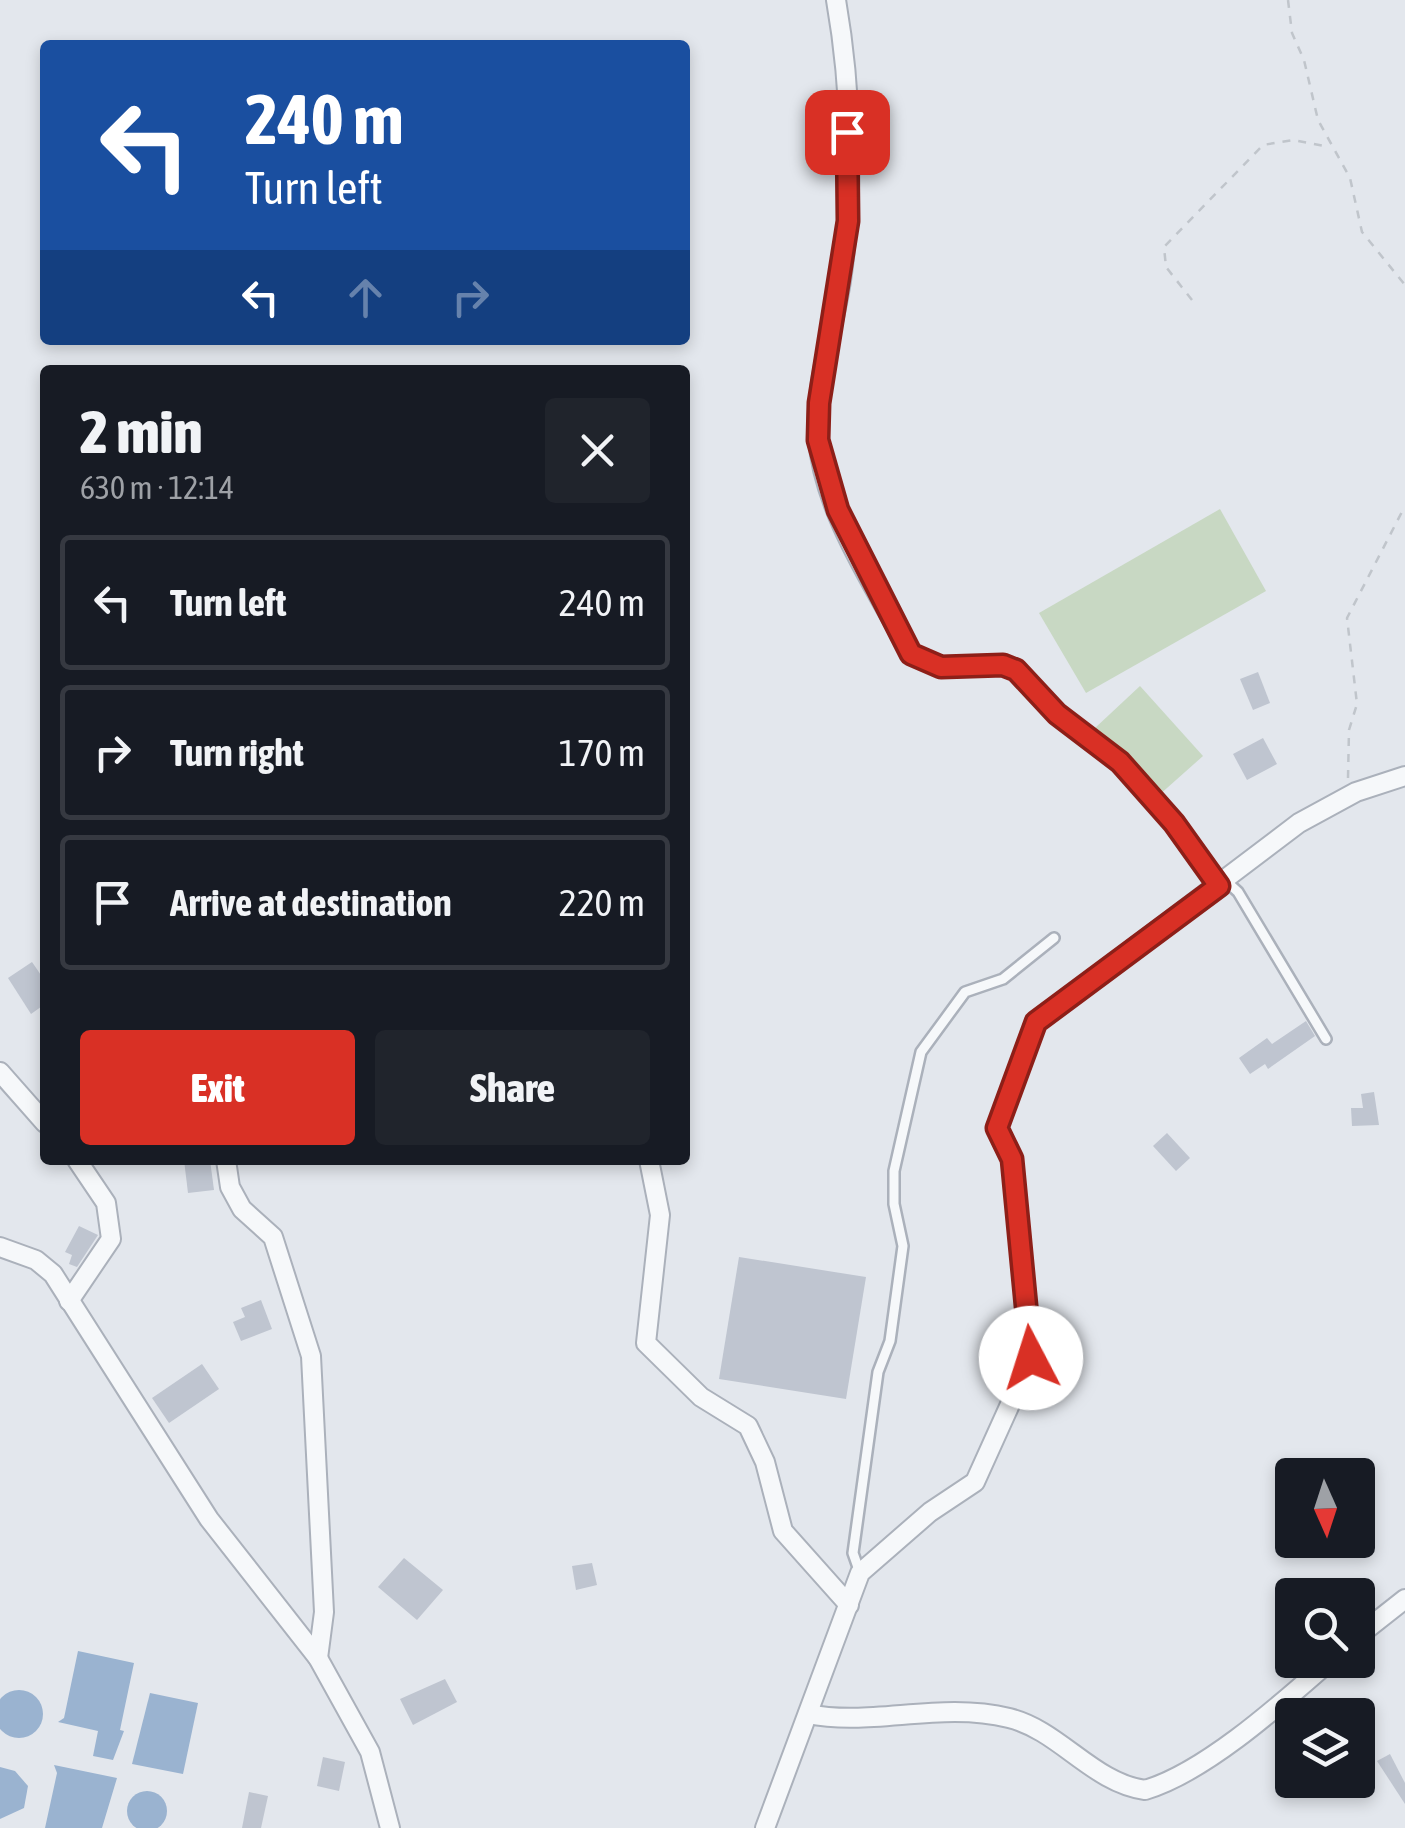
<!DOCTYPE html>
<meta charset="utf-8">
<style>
body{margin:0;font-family:"Asap Condensed",sans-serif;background:#20242c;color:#f1f3f6;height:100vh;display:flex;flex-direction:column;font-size:38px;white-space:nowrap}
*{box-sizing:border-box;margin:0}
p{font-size:32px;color:#9ea1a6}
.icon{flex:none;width:55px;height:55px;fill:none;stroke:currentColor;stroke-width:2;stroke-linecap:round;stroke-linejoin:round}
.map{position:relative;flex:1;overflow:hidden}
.sheet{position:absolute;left:40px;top:365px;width:650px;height:800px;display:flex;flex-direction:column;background:#171b24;border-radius:10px;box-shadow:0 5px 15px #0003}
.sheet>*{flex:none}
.hud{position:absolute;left:40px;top:40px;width:650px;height:305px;border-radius:10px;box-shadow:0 5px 15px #0003;background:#1a4fa0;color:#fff;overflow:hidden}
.needle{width:65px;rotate:177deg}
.buttons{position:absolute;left:1275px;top:1458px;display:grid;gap:20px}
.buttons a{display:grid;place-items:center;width:100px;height:100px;border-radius:10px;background:#171b24;box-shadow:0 5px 15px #0003;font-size:50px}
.pin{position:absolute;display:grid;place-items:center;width:85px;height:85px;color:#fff;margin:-42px;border-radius:20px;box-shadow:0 5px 15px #0006}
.me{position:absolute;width:110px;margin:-55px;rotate:355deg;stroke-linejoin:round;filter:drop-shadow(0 0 8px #0008)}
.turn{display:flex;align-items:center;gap:35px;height:210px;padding:0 40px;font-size:45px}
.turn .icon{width:130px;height:130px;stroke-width:2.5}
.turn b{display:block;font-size:70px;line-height:85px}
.lanes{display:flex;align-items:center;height:95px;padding:0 40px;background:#0003;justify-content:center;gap:50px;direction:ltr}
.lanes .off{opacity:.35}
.round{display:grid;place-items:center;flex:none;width:105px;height:105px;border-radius:10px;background:#20242c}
.head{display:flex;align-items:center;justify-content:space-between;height:170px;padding:0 40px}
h1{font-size:60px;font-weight:800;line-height:75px}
.primary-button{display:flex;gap:20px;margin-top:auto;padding:20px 40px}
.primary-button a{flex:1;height:115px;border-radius:10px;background:#d93025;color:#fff;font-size:40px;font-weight:800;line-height:115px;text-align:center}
.primary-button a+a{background:#20242c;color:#f1f3f6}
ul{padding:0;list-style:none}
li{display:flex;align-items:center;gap:30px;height:135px;margin:0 20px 15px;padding:0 20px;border:5px solid #363941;border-radius:10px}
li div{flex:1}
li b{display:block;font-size:38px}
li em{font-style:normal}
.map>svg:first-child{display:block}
.green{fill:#c8d8c3}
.water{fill:#9ab3d0}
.building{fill:#bfc5d0}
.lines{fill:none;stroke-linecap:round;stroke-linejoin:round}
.lane-casing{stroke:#abb1bb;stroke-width:14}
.street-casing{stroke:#abb1bb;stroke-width:22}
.path{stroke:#c0c5cb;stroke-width:2.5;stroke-dasharray:8 8;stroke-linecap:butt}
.lane{stroke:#f6f8fa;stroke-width:9}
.street{stroke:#f6f8fa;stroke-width:18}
.route-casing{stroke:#8d1f18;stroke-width:25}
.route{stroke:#d93025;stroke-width:18}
</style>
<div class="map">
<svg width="1405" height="1828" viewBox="0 0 1405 1828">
<rect width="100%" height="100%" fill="#e3e7ed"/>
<g class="green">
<polygon points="1220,509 1266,591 1086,693 1039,613"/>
<polygon points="1140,686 1203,756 1158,796 1095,728"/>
</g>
<g class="water">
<polygon points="78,1651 134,1663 120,1730 124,1731 113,1760 93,1756 98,1731 58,1722 64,1718"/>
<circle cx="19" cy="1714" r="24"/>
<polygon points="150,1693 198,1703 183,1774 132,1764"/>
<polygon points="54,1765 117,1778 102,1828 45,1828 57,1773"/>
<polygon points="0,1767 15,1771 28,1786 24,1808 0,1819"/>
<circle cx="147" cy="1811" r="20"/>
</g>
<g class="building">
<polygon points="1258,672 1270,703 1253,710 1240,679"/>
<polygon points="1263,738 1277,764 1247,780 1233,754"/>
<polygon points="32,962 45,981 45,1004 31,1014 8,978"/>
<polygon points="1306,1021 1315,1036 1268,1069 1265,1064 1250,1074 1239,1058 1267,1038 1272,1044"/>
<polygon points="1374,1092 1379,1125 1352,1126 1351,1108 1363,1108 1361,1094"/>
<polygon points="1167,1133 1190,1158 1176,1171 1153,1146"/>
<polygon points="184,1160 210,1160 214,1190 188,1193"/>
<polygon points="79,1226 98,1235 77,1267 69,1264 72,1255 65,1252"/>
<polygon points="739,1257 866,1277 846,1399 719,1379"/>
<polygon points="261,1300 272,1329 241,1341 233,1322 245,1317 241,1308"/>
<polygon points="202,1364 219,1389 169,1423 152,1398"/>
<polygon points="404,1558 443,1590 417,1620 378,1587"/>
<polygon points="592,1563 597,1585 576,1590 572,1566"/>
<polygon points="445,1679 457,1702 413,1725 400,1699"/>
<polygon points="1390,1754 1405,1783 1405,1804 1377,1761"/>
<polygon points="323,1757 345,1762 339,1791 317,1786"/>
<polygon points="249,1792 268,1796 261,1828 242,1828"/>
</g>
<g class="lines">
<defs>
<g id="lane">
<polyline points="1226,881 1238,892 1326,1039"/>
<polyline points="860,1573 853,1553 878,1372 890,1341 903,1246 894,1204 894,1171 921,1052 965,992 1003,979 1054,938"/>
</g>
<g id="street">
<path d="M836,0C852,91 854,190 841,281C833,332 814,386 818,439C824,514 877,589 911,654L941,667L1003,665L1016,670L1057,714L1120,762L1174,823L1219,886"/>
<polyline points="0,1072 45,1123"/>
<polyline points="226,1160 230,1187 242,1209 273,1237 311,1356 324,1612 318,1658"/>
<polyline points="649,1160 660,1215 646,1343 701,1397 748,1426 765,1462 783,1531 849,1605"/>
<polyline points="0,1247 36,1260 53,1274 209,1519 318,1658 370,1752 390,1828"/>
<polyline points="69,1301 111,1239 106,1203 77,1160"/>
<polyline points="1358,1636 1405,1599"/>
<path d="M808,1714C872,1727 940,1701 1009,1718C1059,1730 1093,1783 1145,1790C1206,1772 1283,1702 1331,1660"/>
<polyline points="765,1828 860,1573 930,1512 975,1482 1031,1358 1012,1159 997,1128 1036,1022 1299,823 1356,792 1405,776"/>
</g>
</defs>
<use href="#lane" class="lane-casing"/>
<use href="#street" class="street-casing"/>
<g class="path">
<polyline points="1288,0 1292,33 1304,60 1318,120 1350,178 1362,232 1405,285"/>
<polyline points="1192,300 1166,267 1164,247 1263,145 1293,140 1329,147"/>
<polyline points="1348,778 1349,730 1357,704 1347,618 1405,506"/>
</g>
<use href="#lane" class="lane"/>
<use href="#street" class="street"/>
</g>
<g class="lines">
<defs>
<polyline id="route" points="847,132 848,221 819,403 818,440 838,510 911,654 941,667 1003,665 1016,670 1057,714 1120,762 1174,823 1219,886 1036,1022 997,1128 1012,1159 1031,1358"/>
</defs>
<use href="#route" class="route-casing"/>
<use href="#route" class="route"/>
</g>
</svg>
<div class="buttons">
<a><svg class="needle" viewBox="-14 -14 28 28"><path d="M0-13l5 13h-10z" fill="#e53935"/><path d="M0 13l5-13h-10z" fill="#9ea1a6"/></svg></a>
<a><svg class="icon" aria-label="search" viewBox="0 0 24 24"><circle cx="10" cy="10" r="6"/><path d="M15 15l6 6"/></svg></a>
<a><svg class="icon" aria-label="layers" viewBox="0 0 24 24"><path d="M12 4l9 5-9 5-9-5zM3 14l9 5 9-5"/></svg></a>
</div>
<div class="pin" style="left:847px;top:132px;background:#d93025"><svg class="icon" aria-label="arrive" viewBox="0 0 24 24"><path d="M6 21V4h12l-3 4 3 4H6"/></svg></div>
<svg class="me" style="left:1031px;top:1358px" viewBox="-20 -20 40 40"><circle r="19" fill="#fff"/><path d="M0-13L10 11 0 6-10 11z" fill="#d93025"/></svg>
<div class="hud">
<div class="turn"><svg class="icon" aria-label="left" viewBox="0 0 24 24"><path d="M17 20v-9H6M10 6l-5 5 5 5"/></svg><div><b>240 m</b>Turn left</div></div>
<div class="lanes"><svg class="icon" aria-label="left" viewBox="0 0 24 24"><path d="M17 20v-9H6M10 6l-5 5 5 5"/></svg><svg class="icon off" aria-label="ahead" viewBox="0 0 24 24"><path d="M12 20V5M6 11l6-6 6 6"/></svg><svg class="icon off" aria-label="right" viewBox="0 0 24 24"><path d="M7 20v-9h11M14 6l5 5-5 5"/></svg></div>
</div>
<section class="sheet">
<div class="head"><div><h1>2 min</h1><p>630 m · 12:14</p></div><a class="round"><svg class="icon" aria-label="close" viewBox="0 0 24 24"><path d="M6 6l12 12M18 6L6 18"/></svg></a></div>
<ul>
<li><svg class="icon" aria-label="left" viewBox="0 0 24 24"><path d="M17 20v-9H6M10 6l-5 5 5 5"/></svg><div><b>Turn left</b></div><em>240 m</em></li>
<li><svg class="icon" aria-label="right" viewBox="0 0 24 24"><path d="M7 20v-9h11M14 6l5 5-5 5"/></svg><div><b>Turn right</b></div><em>170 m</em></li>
<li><svg class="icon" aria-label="arrive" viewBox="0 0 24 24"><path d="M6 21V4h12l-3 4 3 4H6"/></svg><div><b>Arrive at destination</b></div><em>220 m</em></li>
</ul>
<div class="primary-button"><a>Exit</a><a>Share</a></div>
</section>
</div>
